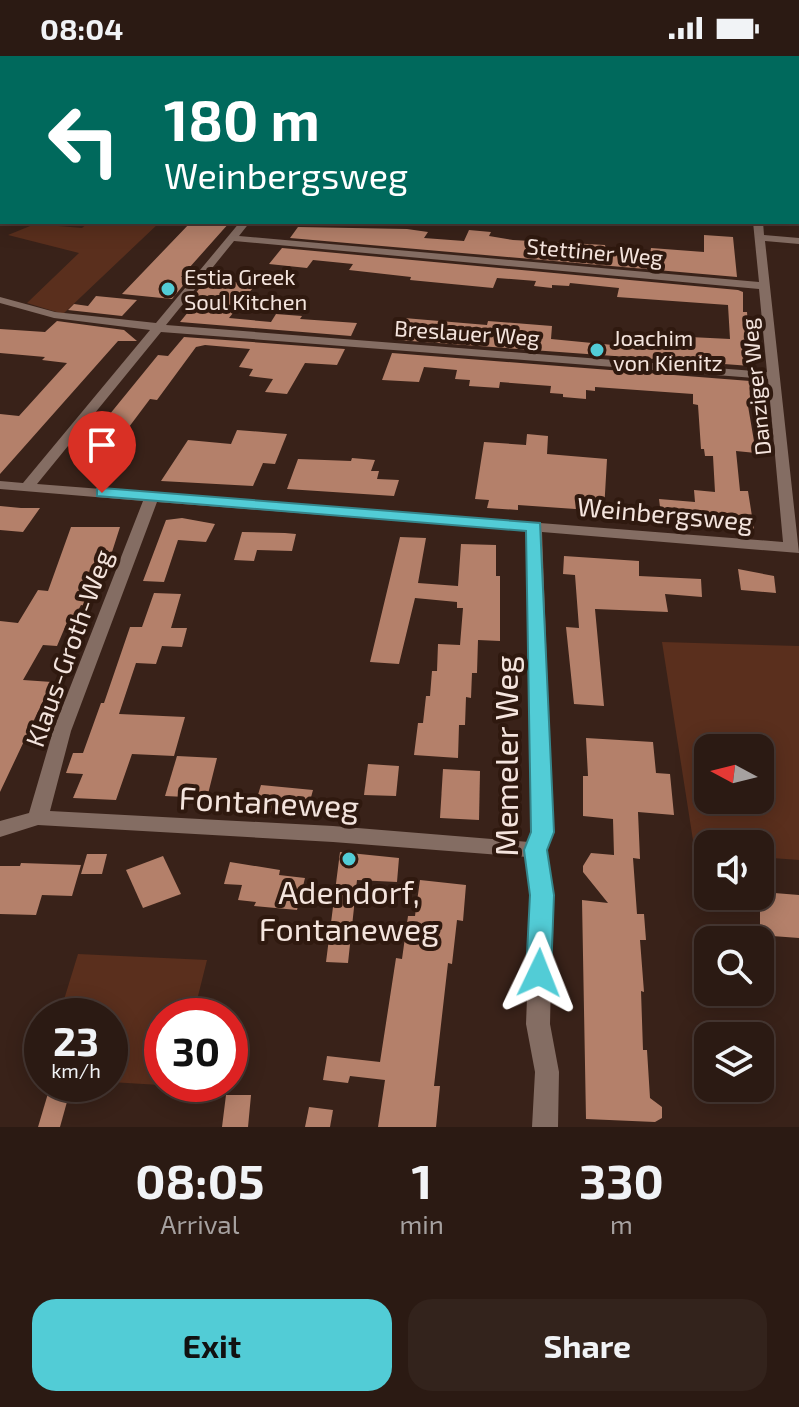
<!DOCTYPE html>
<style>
body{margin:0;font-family:"Exo 2",sans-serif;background:#33231c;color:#f1f3f6;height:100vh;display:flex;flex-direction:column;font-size:30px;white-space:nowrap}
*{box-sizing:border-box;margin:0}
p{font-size:26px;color:#a6a1a0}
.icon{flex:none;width:44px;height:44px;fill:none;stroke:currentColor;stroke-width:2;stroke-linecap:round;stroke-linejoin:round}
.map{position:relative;height:1071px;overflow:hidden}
.side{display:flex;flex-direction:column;background:#2b1a13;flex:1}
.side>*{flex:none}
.top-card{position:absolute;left:0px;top:0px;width:800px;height:168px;box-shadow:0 4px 20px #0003,0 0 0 2px #473833;background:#00695c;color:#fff;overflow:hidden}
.needle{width:52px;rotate:277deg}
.buttons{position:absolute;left:694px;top:678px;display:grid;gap:16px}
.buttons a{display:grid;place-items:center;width:80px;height:80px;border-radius:16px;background:#2b1a13;box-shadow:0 4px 20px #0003,0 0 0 2px #473833;font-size:40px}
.speed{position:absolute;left:24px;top:942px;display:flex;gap:16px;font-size:40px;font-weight:700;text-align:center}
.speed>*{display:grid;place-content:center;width:104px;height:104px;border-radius:50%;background:#2b1a13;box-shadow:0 4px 20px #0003,0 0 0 2px #473833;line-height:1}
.speed small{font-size:20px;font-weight:400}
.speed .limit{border:12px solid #d22;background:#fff;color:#111}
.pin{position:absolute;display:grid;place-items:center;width:68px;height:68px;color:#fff;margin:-82px -34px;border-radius:50% 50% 50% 0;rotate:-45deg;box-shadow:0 0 8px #0007}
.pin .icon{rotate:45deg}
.me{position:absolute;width:88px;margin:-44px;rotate:2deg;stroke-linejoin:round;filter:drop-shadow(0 0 6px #0008)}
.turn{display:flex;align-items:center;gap:28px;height:168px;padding:0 32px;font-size:36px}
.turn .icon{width:104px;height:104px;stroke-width:2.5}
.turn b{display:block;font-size:56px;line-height:68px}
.eta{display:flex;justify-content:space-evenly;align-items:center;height:136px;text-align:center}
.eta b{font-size:48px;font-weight:700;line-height:56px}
.primary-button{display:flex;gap:16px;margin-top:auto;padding:16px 32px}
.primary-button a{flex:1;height:92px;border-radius:24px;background:#52ccd6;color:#111;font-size:32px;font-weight:700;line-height:92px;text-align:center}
.primary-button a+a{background:#33231c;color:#f1f3f6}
.status{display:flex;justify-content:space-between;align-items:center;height:56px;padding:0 40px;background:#2b1a13;direction:ltr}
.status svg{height:22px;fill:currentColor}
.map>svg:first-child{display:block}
.green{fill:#5a2f1d;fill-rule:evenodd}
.building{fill:#b4806a}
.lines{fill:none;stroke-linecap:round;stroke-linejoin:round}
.street{fill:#846d63;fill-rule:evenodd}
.route{fill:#52ccd6;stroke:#35858b;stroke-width:2}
.poi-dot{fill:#52ccd6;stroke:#2f190f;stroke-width:3}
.labels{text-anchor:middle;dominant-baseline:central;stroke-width:8;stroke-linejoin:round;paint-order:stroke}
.far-street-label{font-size:22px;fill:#f4e4dd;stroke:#2f190f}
.far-poi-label{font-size:22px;fill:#f4e4dd;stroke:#2f190f;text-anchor:start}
.street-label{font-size:26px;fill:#f4e4dd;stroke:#2f190f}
.near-street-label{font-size:32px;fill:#f4e4dd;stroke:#2f190f}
.near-poi-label{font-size:32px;fill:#f4e4dd;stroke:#2f190f}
</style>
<div class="status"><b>08:04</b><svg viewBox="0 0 49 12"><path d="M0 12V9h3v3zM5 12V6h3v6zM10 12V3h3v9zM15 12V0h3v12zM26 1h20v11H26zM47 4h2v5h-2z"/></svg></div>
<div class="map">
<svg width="799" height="1071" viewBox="0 0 799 1071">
<rect width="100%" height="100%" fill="#392219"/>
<g class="green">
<polygon points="89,166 160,166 63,258 27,247 79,197 8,179 35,168 82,172"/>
<path d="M662,586L799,590V804L760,801V788H708V798L695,797ZM760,692V744H708V692Z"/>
<polygon points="78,898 207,904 193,960 162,960 162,1028 177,1030 110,1026 110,960 59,960"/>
</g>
<g class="building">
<polygon points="191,166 230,166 181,221 190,221 172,243 122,238"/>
<polygon points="298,171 407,173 428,176 424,182 464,185 469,174 491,176 489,180 513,184 605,189 606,195 650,198 651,192 704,196 704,179 733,181 737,221 290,182"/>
<polygon points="282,192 738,234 743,236 743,256 747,256 751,310 397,284 404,262 487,269 488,265 552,270 551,283 623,290 623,286 637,285 670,287 670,280 730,283 728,249 617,241 619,232 570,227 569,230 552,229 552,232 534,230 536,225 497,222 493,232 410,224 411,221 349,214 353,208 313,204 307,212 269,208"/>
<polygon points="207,223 256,228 229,262 271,266 276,258 302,260 300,263 357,267 351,280 180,266 197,245 190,244"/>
<polygon points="96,240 137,244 122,260 68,254 74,248 88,250"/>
<polygon points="57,265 124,274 137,285 118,285 0,418 0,358 19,360 67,307 42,304 45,301 0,297 0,273 45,276"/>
<polygon points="184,281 345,293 337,309 305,307 287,338 265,336 273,323 249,320 253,313 239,311 250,293 205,289 196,291 157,344 150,343 123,379 126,379 117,390 133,392 121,407 113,414 89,411 105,364 158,299 168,300"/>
<polygon points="392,297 750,325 752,339 747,344 756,397 736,395 740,435 748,435 754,473 722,470 721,464 661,459 659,443 695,446 694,434 715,436 713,400 705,400 704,393 701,393 698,349 693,348 693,338 595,331 595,335 586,334 586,343 563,341 563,338 550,337 551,330 500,326 499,332 469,330 470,324 455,323 457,314 424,311 419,326 382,324"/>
<polygon points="237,374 287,378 275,408 263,407 253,430 161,425 188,384 231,388"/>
<polygon points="527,378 548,380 547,398 607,403 604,455 518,449 518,454 487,452 489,444 475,443 484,386 526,389"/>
<polygon points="352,402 375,404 371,415 379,415 377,423 399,424 394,440 287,433 298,403 351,405"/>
<polygon points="0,450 21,452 40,452 23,476 0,474"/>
<polygon points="182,462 215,468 206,486 178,484 164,526 143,525 166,464"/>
<polygon points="71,471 120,471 112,496 103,496 86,550 81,549 73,564 68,564 57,590 43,589 23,624 52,626 0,736 0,565 18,567 38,534 48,535"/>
<polygon points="242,476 285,477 296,478 292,495 257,494 254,505 234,504"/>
<polygon points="400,481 426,482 418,527 458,530 461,488 496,489 496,520 500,520 500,585 478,584 477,617 472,617 471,642 466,641 465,669 459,669 458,702 414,699 418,667 423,667 426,640 430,640 432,615 437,615 438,588 460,589 463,552 457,552 457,546 415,542 399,608 370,606"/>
<polygon points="564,500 639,505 639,520 701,523 702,541 665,538 668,556 595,553 604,650 574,648 566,571 579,572 575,519 563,518"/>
<polygon points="738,513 774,520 776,537 741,534"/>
<polygon points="154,537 181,538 171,572 187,572 182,591 162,590 156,608 136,607 119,658 185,661 174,700 132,698 116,744 73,742 83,718 66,717 73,697 83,697 101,647 104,647 130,571 142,571"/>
<polygon points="586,682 653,686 656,717 670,718 674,759 638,756 640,803 633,802 637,858 644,858 646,884 640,884 644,936 641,935 643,994 647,994 650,1042 662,1051 662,1062 655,1066 586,1063 582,844 608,847 583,816 583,810 591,797 614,799 613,763 583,760 583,720 588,720"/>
<polygon points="177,700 217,702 207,742 165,740"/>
<polygon points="368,708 399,710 396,740 364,739"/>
<polygon points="443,713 480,715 479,764 440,762"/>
<polygon points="261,729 313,734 306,760 253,755"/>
<polygon points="340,796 399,802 397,826 357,824 348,907 326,906"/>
<polygon points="87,798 107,798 102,818 81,818"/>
<polygon points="163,800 181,838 143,852 126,814"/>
<polygon points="230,806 280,814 279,819 305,822 297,854 254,850 256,846 238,844 242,829 224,828"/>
<polygon points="21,807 81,809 72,840 42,839 36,859 0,858 0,810 20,810"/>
<polygon points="420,824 466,829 463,865 457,864 452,908 448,907 434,1030 440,1030 436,1071 378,1071 385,1024 350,1020 348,1027 323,1024 327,1000 380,1006 396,902 402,903 408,860 415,860"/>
<polygon points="761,836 799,839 799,882 760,879 760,853 764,852"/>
<polygon points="49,1034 70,1035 60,1071 38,1071"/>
<polygon points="226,1039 251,1039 248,1071 222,1071"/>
<polygon points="309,1051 333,1054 330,1071 305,1071"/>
</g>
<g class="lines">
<g class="street">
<polygon points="2,0 11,0 2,4"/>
<polygon points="798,108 799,109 799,115 798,114"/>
<path d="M240,166H250L239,180L759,226L753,166H763L764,179L799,182V188L765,185L799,497L542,476L553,776L546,794L553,839L550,968L559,1016L558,1071H532L535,1016L526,968L531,839L527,801L333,786L38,769L0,781V765L29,757L53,675L143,445L0,433V425L23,427L150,274L54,262L0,247V241L55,256L156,267ZM234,185L759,233L767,316L166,269ZM161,276L768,323L783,486L37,428ZM157,446L527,475L533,776L529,786L333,770L50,755L71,675Z"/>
</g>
</g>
<polygon class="route" points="102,432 540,467 554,776 547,794 554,839 551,917 548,925 539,928 530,925 526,917 530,839 524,794 531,776 526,475 97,440 97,433"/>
<g class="poi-dot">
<circle cx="168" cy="233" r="8"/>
<circle cx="597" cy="294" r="8"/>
<circle cx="349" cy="803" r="8"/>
</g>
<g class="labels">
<g class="far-street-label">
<text transform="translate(595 195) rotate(5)">Stettiner Weg</text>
<text transform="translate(467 276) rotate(4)">Breslauer Weg</text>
<text transform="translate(755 331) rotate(-96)">Danziger Weg</text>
</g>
<g class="far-poi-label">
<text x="184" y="220">Estia Greek<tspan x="184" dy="25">Soul Kitchen</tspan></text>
<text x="613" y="281">Joachim<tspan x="613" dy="25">von Kienitz</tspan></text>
</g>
<g class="street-label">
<text transform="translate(665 457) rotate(5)">Weinbergsweg</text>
<text transform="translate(68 592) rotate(-70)">Klaus-Groth-Weg</text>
</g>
<g class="near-street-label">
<text transform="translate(505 700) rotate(-90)">Memeler Weg</text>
<text transform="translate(269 745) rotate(3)">Fontaneweg</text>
</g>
<g class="near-poi-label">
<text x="349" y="835">Adendorf,<tspan x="349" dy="37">Fontaneweg</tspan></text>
</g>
</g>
</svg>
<div class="buttons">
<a><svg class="needle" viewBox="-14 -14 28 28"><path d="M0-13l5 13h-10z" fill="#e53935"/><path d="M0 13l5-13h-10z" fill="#a6a1a0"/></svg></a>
<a><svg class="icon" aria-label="sound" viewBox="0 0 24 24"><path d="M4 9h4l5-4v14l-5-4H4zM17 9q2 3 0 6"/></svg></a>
<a><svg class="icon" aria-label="search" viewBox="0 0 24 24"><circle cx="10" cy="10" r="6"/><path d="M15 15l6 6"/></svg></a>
<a><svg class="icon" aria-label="layers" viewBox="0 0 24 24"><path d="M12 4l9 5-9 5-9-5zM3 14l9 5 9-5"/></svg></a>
</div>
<div class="speed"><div>23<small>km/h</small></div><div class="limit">30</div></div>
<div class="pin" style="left:102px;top:437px;background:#d93025"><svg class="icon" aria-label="arrive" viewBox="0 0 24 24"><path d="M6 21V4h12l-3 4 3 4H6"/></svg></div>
<svg class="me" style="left:539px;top:917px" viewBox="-20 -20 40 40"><path d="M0-17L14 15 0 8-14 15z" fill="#52ccd6" stroke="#fff" stroke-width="4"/></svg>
<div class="top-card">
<div class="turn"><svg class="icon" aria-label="left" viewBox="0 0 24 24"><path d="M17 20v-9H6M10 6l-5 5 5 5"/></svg><div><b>180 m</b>Weinbergsweg</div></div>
</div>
</div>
<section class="side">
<div class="eta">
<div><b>08:05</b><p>Arrival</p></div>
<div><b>1</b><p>min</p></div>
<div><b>330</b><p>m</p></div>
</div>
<div class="primary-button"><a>Exit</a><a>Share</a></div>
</section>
